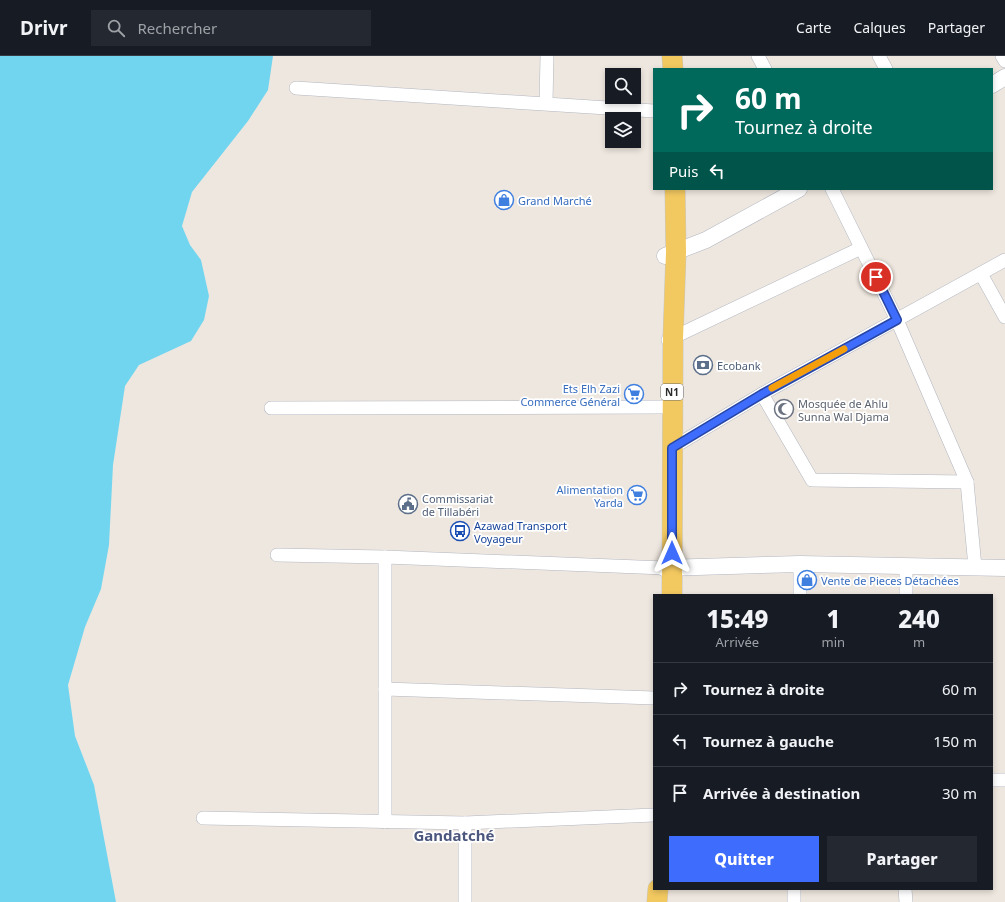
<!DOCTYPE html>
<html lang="fr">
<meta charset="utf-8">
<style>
body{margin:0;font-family:"Noto Sans",sans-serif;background:#242831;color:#f1f3f6;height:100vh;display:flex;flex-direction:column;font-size:15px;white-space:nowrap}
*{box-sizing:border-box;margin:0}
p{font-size:13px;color:#9ea1a6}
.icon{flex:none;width:22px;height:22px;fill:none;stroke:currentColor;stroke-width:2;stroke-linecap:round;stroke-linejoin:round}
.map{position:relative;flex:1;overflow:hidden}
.side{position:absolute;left:653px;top:538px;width:340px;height:296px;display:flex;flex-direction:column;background:#171b24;border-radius:0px;box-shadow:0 2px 6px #0003}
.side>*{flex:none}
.guide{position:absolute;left:653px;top:12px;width:340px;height:122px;border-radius:0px;box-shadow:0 2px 6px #0003;background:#00695c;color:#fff;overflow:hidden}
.buttons{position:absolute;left:605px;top:12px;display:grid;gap:8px}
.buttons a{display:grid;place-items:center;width:36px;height:36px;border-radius:0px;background:#171b24;box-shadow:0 2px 6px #0003;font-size:20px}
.pin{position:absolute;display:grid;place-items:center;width:34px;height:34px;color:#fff;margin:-17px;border:2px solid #fff;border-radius:50%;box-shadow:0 1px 4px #0007}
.me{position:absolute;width:44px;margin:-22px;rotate:0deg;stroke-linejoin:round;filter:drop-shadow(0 0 3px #0008)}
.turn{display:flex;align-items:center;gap:14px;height:84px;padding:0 16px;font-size:18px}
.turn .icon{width:52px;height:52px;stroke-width:2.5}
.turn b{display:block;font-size:28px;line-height:34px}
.then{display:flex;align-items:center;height:38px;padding:0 16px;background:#0003;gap:8px;font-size:15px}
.eta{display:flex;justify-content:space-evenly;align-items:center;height:68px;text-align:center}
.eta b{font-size:24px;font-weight:800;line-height:28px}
.action{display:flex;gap:8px;margin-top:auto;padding:8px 16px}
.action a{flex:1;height:46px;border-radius:0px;background:#3e6cfc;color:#fff;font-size:16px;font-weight:800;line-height:46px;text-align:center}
.action a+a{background:#242831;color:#f1f3f6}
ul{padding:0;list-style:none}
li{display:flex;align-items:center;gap:12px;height:52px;padding:0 16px;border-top:1px solid #363941}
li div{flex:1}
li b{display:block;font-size:15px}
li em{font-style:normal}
header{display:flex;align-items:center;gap:24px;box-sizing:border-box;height:56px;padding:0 20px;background:#171b24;border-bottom:1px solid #363941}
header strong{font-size:19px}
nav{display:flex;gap:22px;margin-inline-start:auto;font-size:14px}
.search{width:280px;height:36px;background:#242831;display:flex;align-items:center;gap:10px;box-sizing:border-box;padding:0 14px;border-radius:0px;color:#9ea1a6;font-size:15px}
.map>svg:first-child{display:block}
.water{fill:#72d5f0}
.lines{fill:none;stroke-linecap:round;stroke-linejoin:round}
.minor-casing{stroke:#b2b6c0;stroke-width:14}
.tertiary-casing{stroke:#b2b6c0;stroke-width:17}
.primary-casing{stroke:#c8c8c8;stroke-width:21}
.minor{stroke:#fff;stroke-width:13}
.tertiary{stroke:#fff;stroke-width:16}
.primary{stroke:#f2c860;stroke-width:20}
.route-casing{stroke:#2846a4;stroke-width:10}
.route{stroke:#3e6cfc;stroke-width:7}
.slow{stroke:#f59e0b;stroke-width:7}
.labels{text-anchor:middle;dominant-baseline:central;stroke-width:3.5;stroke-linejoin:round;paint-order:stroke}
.shield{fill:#fff;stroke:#6b6b6b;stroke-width:1}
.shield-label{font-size:10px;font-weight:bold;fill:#2c2c2c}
.shop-label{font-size:11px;fill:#366cbe;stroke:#fff;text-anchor:start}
.service-label{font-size:11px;fill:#4e5e75;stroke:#fff;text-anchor:start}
.worship-label{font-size:11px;fill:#5b616d;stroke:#fff;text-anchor:start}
.transit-label{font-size:11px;fill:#164399;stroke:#fff;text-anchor:start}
.district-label{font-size:15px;font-weight:bold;fill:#4c577e;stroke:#fff}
</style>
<header>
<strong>Drivr</strong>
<div class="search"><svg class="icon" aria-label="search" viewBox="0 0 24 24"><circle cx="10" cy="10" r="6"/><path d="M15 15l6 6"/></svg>Rechercher</div>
<nav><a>Carte</a><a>Calques</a><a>Partager</a></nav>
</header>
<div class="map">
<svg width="1005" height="846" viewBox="0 0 1005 846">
<rect width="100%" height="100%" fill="#eee7df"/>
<polygon class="water" points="0,0 273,0 268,34 248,65 192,136 182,170 190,189 201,204 209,240 204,264 191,285 139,309 125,330 113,409 109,489 101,533 85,571 68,629 75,680 94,729 116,846 0,846"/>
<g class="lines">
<defs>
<g id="minor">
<polyline points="758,0 765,13"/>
<polyline points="879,0 886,13"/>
<polyline points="1002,0 1005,5"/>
<polyline points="296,32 654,55"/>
<polyline points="546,47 547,0"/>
<polyline points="832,133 897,264 967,426 975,511"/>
<polyline points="981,218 1005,261"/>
<polyline points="668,284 861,192"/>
<polyline points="762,338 812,424 967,426"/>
<polyline points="271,352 663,351"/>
<polyline points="672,392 762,338 1005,204"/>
<polyline points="277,499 385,501 664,512"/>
<polyline points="385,501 385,766"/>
<polyline points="800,539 800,508"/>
<polyline points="906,539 906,510"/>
<polyline points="385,633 654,642"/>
<polyline points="992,724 1005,724"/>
<polyline points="203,762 465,767 654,759"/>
<polyline points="905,833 906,846"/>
<polyline points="465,846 465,767"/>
<polyline points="794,846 794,833"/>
</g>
<g id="tertiary">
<polyline points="992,29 1005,21"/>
<polyline points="665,200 706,184 799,133"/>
<polyline points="664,512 800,508 1005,512"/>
</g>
<g id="primary">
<polyline points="672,0 673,13"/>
<polyline points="672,539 673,283 676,196 675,133"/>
<polyline points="657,846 658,833"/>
</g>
</defs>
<use href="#minor" class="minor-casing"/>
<use href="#tertiary" class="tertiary-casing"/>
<use href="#primary" class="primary-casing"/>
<use href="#minor" class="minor"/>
<use href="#tertiary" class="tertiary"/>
<use href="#primary" class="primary"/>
</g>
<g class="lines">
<defs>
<polyline id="route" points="672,497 672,392 762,338 897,264 876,221"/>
</defs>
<use href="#route" class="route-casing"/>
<use href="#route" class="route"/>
<polyline class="slow" points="772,332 844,293"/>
</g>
<defs>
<symbol id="shop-ring" viewBox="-11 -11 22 22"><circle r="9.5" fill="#fff" stroke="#3f7fe0" stroke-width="1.5"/><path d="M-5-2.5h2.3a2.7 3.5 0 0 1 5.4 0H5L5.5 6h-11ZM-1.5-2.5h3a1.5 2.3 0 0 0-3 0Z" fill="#3f7fe0"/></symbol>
<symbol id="bank-ring" viewBox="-11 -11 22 22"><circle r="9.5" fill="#fff" stroke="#5c6f8a" stroke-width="1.5"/><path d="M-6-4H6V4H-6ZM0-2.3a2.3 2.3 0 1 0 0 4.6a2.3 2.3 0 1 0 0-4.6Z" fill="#5c6f8a"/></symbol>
<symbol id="supermarket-ring" viewBox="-11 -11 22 22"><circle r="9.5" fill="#fff" stroke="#3f7fe0" stroke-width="1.5"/><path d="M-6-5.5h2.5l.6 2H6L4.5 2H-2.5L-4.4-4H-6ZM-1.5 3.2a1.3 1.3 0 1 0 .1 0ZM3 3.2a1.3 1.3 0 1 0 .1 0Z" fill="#3f7fe0"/></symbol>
<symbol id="mosque-ring" viewBox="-11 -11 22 22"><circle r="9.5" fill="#fff" stroke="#6b7280" stroke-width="1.5"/><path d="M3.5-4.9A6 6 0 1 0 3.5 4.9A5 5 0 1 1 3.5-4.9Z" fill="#6b7280"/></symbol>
<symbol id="civic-ring" viewBox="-11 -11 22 22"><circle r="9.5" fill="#fff" stroke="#5c6f8a" stroke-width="1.5"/><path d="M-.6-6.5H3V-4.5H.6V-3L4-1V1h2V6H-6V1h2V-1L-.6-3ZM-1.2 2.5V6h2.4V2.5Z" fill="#5c6f8a"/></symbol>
<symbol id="bus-ring" viewBox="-11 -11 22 22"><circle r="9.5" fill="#fff" stroke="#1a4fb4" stroke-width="1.5"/><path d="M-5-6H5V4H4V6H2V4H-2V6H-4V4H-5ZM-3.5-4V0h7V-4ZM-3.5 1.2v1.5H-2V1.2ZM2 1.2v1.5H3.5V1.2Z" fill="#1a4fb4"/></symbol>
</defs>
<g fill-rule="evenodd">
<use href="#shop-ring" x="493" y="133" width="22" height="22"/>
<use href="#bank-ring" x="692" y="298" width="22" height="22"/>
<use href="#supermarket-ring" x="623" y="327" width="22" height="22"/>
<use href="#mosque-ring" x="773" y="342" width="22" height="22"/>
<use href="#supermarket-ring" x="626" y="428" width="22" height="22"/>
<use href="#civic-ring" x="397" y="437" width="22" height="22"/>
<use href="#bus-ring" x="449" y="464" width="22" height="22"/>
<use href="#shop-ring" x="796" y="513" width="22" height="22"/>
</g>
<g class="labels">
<rect class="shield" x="661" y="328" width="22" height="16" rx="3"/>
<g class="shield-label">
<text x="672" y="336">N1</text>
</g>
<g class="shop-label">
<text x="518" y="144">Grand Marché</text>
<text x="620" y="332" text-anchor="end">Ets Elh Zazi<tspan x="620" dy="13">Commerce Général</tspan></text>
<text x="623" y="433" text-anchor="end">Alimentation<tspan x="623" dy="13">Yarda</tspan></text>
<text x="821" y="524">Vente de Pieces Détachées</text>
</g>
<g class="service-label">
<text x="717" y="309">Ecobank</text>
<text x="422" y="442">Commissariat<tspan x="422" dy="13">de Tillabéri</tspan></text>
</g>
<g class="worship-label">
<text x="798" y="347">Mosquée de Ahlu<tspan x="798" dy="13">Sunna Wal Djama</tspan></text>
</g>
<g class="transit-label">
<text x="474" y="469">Azawad Transport<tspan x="474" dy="13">Voyageur</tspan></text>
</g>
<g class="district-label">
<text x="454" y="779">Gandatché</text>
</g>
</g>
</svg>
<div class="buttons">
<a><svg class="icon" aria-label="search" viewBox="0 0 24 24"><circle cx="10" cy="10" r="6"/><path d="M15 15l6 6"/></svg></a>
<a><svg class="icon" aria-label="layers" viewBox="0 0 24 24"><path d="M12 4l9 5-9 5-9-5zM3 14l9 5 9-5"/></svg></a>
</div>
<div class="pin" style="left:876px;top:221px;background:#d93025"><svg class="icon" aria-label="arrive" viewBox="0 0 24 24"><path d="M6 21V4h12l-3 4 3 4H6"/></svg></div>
<svg class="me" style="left:672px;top:497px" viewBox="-20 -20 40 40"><path d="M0-17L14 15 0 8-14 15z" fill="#3e6cfc" stroke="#fff" stroke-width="4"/></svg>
<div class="guide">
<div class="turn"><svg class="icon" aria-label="right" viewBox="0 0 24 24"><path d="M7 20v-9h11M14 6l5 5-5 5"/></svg><div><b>60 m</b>Tournez à droite</div></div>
<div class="then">Puis<svg class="icon" aria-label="left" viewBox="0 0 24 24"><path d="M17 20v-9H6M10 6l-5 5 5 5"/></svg></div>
</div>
<section class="side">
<div class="eta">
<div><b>15:49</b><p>Arrivée</p></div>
<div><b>1</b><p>min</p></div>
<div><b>240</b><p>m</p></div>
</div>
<ul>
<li><svg class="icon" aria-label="right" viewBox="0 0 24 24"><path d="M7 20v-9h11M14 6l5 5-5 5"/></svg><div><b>Tournez à droite</b></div><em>60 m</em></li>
<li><svg class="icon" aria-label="left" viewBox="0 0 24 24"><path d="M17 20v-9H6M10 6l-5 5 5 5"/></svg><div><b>Tournez à gauche</b></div><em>150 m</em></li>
<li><svg class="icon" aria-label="arrive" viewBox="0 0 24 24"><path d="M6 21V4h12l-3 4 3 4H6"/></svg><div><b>Arrivée à destination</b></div><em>30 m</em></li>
</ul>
<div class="action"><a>Quitter</a><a>Partager</a></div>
</section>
</div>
